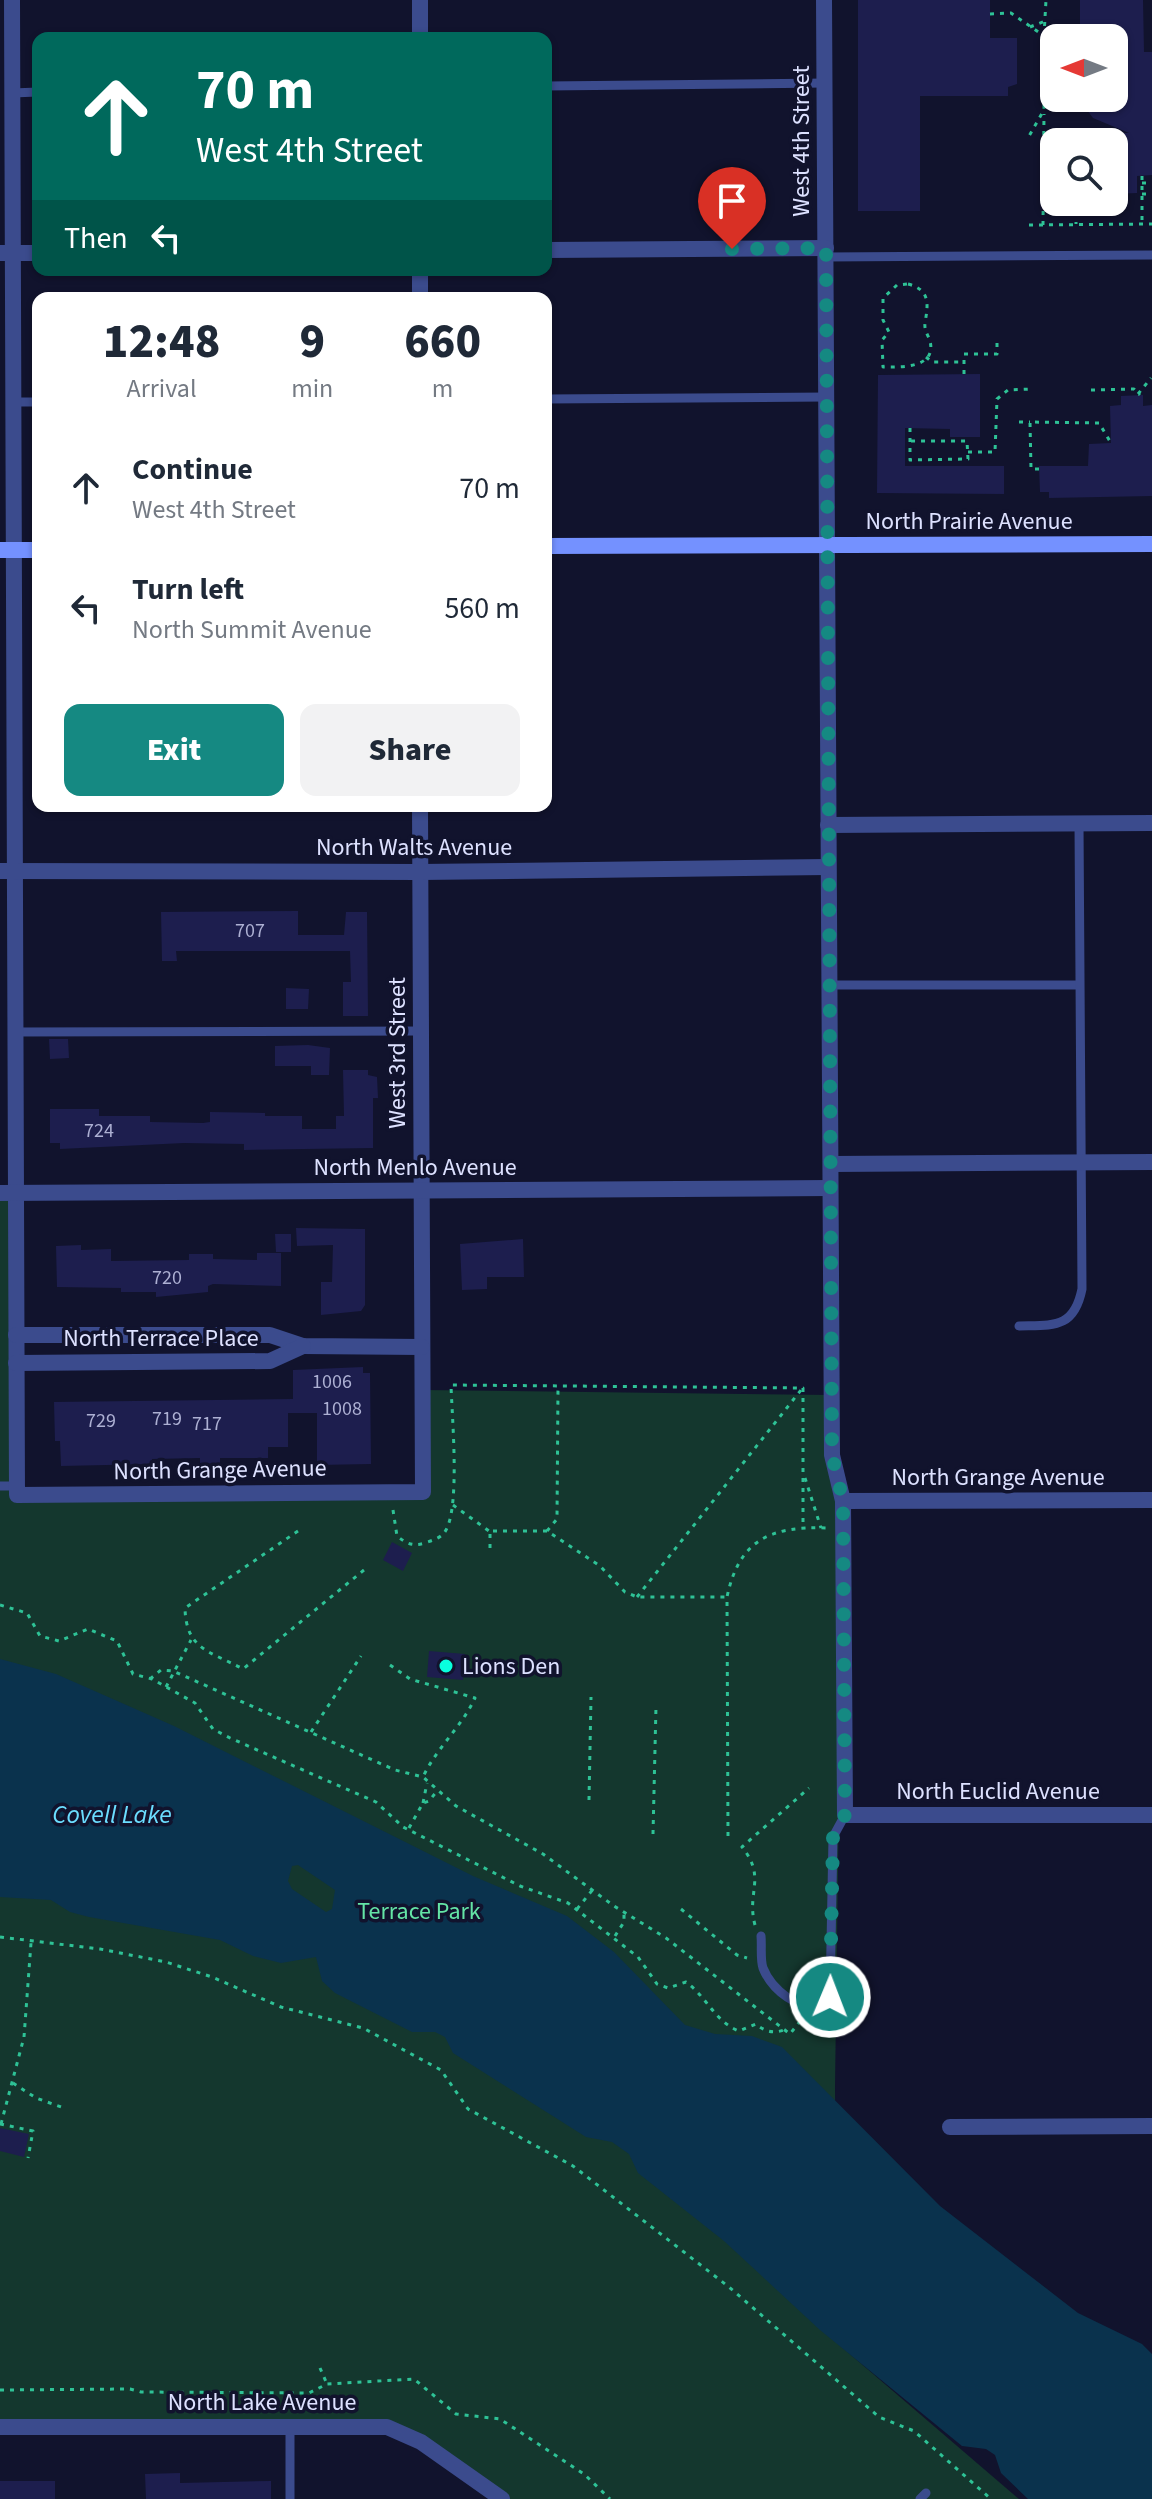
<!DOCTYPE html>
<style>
body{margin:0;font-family:"Source Sans 3",sans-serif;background:#f2f2f3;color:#1f2937;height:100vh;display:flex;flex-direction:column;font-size:30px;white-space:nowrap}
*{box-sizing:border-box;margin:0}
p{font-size:26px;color:#747a83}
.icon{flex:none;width:44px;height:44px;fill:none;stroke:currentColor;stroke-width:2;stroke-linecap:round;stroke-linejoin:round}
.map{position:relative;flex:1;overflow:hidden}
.drawer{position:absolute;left:32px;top:292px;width:520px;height:520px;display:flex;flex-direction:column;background:#fff;border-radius:16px;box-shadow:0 2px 6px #0004}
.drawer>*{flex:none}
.hud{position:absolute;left:32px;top:32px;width:520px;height:244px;border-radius:16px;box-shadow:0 2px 6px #0004;background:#00695c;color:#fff;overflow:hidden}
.needle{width:52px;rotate:270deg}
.tools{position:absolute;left:1040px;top:24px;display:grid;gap:16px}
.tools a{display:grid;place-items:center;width:88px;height:88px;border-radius:16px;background:#fff;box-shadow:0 2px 6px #0004;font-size:40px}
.pin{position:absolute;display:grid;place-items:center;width:68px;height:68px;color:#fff;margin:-82px -34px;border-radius:50% 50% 50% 0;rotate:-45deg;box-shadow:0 0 8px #0007}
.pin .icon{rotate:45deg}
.me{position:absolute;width:88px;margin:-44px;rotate:1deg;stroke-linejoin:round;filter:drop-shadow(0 0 6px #0008)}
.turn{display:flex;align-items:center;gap:28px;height:168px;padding:0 32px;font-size:36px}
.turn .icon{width:104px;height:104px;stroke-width:2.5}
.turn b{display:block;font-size:56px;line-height:68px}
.then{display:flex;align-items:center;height:76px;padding:0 32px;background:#0003;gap:16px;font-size:30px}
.eta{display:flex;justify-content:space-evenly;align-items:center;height:136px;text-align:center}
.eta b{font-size:48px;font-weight:800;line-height:56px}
.primary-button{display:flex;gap:16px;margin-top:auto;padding:16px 32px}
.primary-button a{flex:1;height:92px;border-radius:16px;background:#158982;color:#fff;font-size:32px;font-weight:800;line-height:92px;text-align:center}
.primary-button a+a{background:#f2f2f3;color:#1f2937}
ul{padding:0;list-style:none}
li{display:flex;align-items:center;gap:24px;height:120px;padding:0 32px}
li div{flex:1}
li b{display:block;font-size:30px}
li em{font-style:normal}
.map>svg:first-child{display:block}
.green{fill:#14372e}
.water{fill:#0a324d;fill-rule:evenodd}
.building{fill:#1d1e4e}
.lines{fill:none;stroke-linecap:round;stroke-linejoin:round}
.path{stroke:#2ec296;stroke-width:3;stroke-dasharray:4 6;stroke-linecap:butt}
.lane{stroke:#3b4b8d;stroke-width:9}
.street{stroke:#3b4b8d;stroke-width:16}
.secondary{stroke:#7491ff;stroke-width:16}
.route{stroke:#158982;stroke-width:14;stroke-dasharray:0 25.2}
.poi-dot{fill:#09ffde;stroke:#11132d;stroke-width:3}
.labels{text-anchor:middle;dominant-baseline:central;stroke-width:7;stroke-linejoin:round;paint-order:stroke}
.number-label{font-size:20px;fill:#adb0d3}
.street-label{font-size:24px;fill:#dde1ff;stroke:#11132d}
.poi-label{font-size:24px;fill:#dde1ff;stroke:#11132d;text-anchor:start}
.park-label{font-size:24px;fill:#64e4a6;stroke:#11132d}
.water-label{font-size:26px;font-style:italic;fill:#6bddff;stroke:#11132d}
</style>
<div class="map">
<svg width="1152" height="2499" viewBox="0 0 1152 2499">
<rect width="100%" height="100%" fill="#11132d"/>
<polygon class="green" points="0,1193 15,1193 17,1495 422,1492 422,1390 832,1395 843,1501 835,2087 837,2343 1019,2499 502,2499 387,2427 0,2426"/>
<path class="water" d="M0,1659L56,1674L174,1726L473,1876L567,1916L614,1952L685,2025L715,2034L752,2036L782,2047L940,2206L1078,2313L1142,2344L1152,2354V2499H1028L1001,2473L995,2455L986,2449L962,2446L820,2330L724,2241L638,2173L629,2154L612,2142L586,2137L453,2053L445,2037L435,2032H412L335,1993L322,1981L316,1957L281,1963L253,1956L220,1940L89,1917L70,1912L51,1900L0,1897ZM298,1865L335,1890L332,1909L326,1912L292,1889L288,1881L292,1866Z"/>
<g class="building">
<polygon points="858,0 990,0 990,38 1017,38 1017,84 1008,87 1008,96 920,96 920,211 858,211"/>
<polygon points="1080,0 1143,0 1144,52 1152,52 1152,175 1137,176 1137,193 1114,194 1114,133 1129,133 1093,118 1078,98 1114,98 1114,38 1080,38"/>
<polygon points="980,374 980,437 950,437 950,429 905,428 905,466 1004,466 1004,494 877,493 878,375"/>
<polygon points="1143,395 1143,406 1152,405 1152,496 1049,498 1049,492 1040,492 1039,466 1088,466 1089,444 1111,443 1110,406 1121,405 1121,396"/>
<polygon points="298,911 298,935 344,935 346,912 367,912 368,1016 343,1016 343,982 351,982 350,951 176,951 177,961 162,961 161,912"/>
<polygon points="286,988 309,989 308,1009 286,1009"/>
<polygon points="49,1039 68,1039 69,1058 50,1059"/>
<polygon points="308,1045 330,1048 329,1075 311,1075 311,1066 275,1066 275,1046"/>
<polygon points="343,1070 368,1070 368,1075 377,1077 378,1098 373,1098 373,1148 244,1150 244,1144 184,1143 60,1149 60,1143 50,1143 50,1109 99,1109 99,1116 150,1116 150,1122 203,1123 210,1122 210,1112 265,1113 265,1116 302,1116 302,1129 336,1129 336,1116 344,1116"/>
<polygon points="296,1228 365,1229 365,1305 361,1311 321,1315 321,1282 332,1282 333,1245 297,1246"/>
<polygon points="275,1234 291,1234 291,1252 276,1252"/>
<polygon points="523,1239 524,1277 487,1277 487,1289 462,1290 460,1244"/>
<polygon points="81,1245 81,1250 111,1249 111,1261 189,1260 189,1254 213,1254 213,1259 257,1260 257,1253 281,1253 281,1286 213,1284 208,1286 208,1292 156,1297 156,1292 121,1292 121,1288 57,1287 56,1246"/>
<polygon points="363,1367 363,1373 370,1373 371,1464 317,1465 317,1413 288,1413 288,1447 268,1447 268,1458 220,1458 220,1465 200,1465 200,1458 152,1459 152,1464 61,1466 60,1441 55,1441 54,1402 293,1399 293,1370"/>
<polygon points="392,1542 412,1553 403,1571 383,1560"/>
<polygon points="429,1651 465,1654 463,1680 427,1677"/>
<polygon points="0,2128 29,2134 24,2157 0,2151"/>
<polygon points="180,2473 180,2483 271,2481 271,2499 146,2499 145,2474"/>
<rect x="0" y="2481" width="55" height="18"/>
</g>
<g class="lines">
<g class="path">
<polyline points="990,14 1011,13 1044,36 1044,110 1029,136"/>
<polyline points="1030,27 1045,21"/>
<polyline points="1044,36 1046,0"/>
<polyline points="1142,176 1142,224"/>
<polyline points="1142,183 1152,183"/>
<polyline points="1142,194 1152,194"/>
<polyline points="1076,202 1076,224"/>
<polyline points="1101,202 1102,222"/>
<polyline points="1029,225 1152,224"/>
<polyline points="1043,225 1044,114"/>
<path d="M908,284C931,290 928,305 925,323C924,330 928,335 930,341C937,369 899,367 883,367L882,340L889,332L883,320V298L897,285Z"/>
<polyline points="926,357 932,362 964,362"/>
<polyline points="964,374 964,354 997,354 997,342"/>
<polyline points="1091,390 1134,389 1140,395"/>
<polyline points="1138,394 1151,378"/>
<polyline points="1019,422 1030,422"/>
<polyline points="910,428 910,460 968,459 967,441 910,441"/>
<polyline points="968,452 995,452 997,399 1008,390 1032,389"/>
<polyline points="1039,469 1031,469 1030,422 1099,423 1111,443"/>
<polyline points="805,1478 821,1528"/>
<polyline points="453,1505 489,1531"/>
<path d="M393,1510L397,1536C406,1543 412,1547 425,1543C433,1540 442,1538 446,1530C460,1505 452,1418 451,1385L803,1388V1527"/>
<path d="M298,1531L185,1608C186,1650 210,1651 243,1669L364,1570"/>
<polyline points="547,1531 557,1519 558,1387"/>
<polyline points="490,1548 490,1531 547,1531 600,1566 625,1592 637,1597 727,1597"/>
<polyline points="637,1597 801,1390"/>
<path d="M0,1605L27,1613L40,1636L59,1641L88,1629L117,1641L133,1674L152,1679L195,1703L213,1729L230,1738L376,1802L403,1827L520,1886L568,1903L638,1957L657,1984L668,1988L686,1982C707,1997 715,2022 739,2031L756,2024C764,2031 773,2034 784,2030"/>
<path d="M390,1665L410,1679L475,1698C461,1728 437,1747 423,1777"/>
<polyline points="150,1679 161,1670 173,1671 395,1770 423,1777 456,1806 543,1854 614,1906 666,1938 790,2034 801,2020"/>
<polyline points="166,1687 191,1640"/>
<polyline points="311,1732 361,1656"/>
<polyline points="589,1800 591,1697"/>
<polyline points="423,1803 427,1783"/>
<polyline points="409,1828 423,1803 429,1801 437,1791"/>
<polyline points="653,1834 656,1706"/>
<path d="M728,1836L727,1597C739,1540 770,1526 826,1528"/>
<polyline points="577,1909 594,1888"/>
<polyline points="681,1909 737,1955 747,1958"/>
<path d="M755,1925C746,1892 767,1878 742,1847L809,1788"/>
<polyline points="615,1936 624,1922 624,1910"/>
<polyline points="0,1937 100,1949 166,1962 212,1977 281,2007 363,2028 441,2070 468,2109 573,2166 729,2287 879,2417 914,2431 991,2499"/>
<polyline points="13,2083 36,2098 64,2108"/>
<polyline points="0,2124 33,2131 28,2158"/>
<polyline points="1,2124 24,2037 31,1943"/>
<polyline points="320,2368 327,2384"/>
<polyline points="0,2390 130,2389 141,2392 309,2393 327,2384 414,2379 456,2414 500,2419 584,2474 610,2499"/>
</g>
<g class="lane">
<polyline points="546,86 825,83"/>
<polyline points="12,93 38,92"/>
<polyline points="826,257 1152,255"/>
<polyline points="546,399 827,397"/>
<polyline points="13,402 38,402"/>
<polyline points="829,985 1079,985"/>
<polyline points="15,1032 421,1031"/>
<path d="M1019,1326C1053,1325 1074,1329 1082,1289L1079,824"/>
<polyline points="0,1486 17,1486"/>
<path d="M761,1936C762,1946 760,1959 763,1968C772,1991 799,2010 823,2008L830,1997L833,1837L845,1815"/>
<polyline points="290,2425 290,2499"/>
<polyline points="920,2499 926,2493"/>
</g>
<g class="street">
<polyline points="12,0 17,1495 423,1492 420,806"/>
<polyline points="420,0 420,38"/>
<polyline points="824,0 832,1455 843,1501 845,1815 1152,1815"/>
<polyline points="546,250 826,248"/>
<polyline points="0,253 38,253"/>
<polyline points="420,270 420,298"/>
<polyline points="828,825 1152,823"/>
<polyline points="0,871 420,872 828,867"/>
<polyline points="831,1164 1152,1162"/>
<polyline points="0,1193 830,1188"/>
<polyline points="16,1335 270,1335 303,1346 422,1347"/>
<polyline points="16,1363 270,1361 303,1346"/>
<polyline points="843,1501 1152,1500"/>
<polyline points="950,2127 1152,2126"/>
<polyline points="0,2427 387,2427 421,2442 502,2499"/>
</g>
<g class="secondary">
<polyline points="546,546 1152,544"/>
<polyline points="0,550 38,550"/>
</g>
</g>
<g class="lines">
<polyline class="route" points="732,249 826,248 832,1455 843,1501 845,1815 833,1837 830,1997"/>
</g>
<circle class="poi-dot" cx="446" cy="1666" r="8"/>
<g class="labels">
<g class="number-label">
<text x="250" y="931">707</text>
<text x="99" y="1131">724</text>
<text x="167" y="1278">720</text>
<text x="332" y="1382">1006</text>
<text x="342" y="1409">1008</text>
<text x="167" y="1419">719</text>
<text x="101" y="1421">729</text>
<text x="207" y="1424">717</text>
</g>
<g class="street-label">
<text transform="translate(801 141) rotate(-90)">West 4th Street</text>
<text x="969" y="521">North Prairie Avenue</text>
<text x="414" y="847">North Walts Avenue</text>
<text transform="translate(397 1053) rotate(-90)">West 3rd Street</text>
<text x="415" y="1167">North Menlo Avenue</text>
<text x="161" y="1338">North Terrace Place</text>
<text transform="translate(220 1470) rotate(-1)">North Grange Avenue</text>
<text x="998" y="1477">North Grange Avenue</text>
<text x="998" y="1791">North Euclid Avenue</text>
<text x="262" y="2402">North Lake Avenue</text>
</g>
<g class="poi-label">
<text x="462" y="1666">Lions Den</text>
</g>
<g class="park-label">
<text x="419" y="1911">Terrace Park</text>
</g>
<g class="water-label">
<text x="112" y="1814">Covell Lake</text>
</g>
</g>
</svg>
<div class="tools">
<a><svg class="needle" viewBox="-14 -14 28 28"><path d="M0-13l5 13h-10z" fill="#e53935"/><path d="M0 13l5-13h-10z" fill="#747a83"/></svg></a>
<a><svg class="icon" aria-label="search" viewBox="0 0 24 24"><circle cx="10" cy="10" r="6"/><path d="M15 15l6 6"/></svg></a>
</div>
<div class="pin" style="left:732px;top:249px;background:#d93025"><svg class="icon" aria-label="arrive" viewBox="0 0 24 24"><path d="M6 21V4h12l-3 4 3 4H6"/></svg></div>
<svg class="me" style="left:830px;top:1997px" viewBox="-20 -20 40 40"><circle r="17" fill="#158982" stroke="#fff" stroke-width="3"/><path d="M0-11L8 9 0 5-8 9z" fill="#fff"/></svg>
<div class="hud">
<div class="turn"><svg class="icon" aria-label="ahead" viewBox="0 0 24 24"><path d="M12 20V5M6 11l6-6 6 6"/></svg><div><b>70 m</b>West 4th Street</div></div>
<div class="then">Then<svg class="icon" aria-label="left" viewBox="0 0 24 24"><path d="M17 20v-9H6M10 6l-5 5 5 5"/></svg></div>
</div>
<section class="drawer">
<div class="eta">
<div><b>12:48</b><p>Arrival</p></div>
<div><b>9</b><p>min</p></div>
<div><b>660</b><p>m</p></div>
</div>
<ul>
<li><svg class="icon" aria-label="ahead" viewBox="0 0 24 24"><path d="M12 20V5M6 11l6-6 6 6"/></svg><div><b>Continue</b><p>West 4th Street</p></div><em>70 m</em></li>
<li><svg class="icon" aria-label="left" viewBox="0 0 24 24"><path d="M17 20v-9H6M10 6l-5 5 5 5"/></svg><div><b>Turn left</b><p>North Summit Avenue</p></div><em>560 m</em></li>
</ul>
<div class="primary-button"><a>Exit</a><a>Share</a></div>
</section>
</div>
